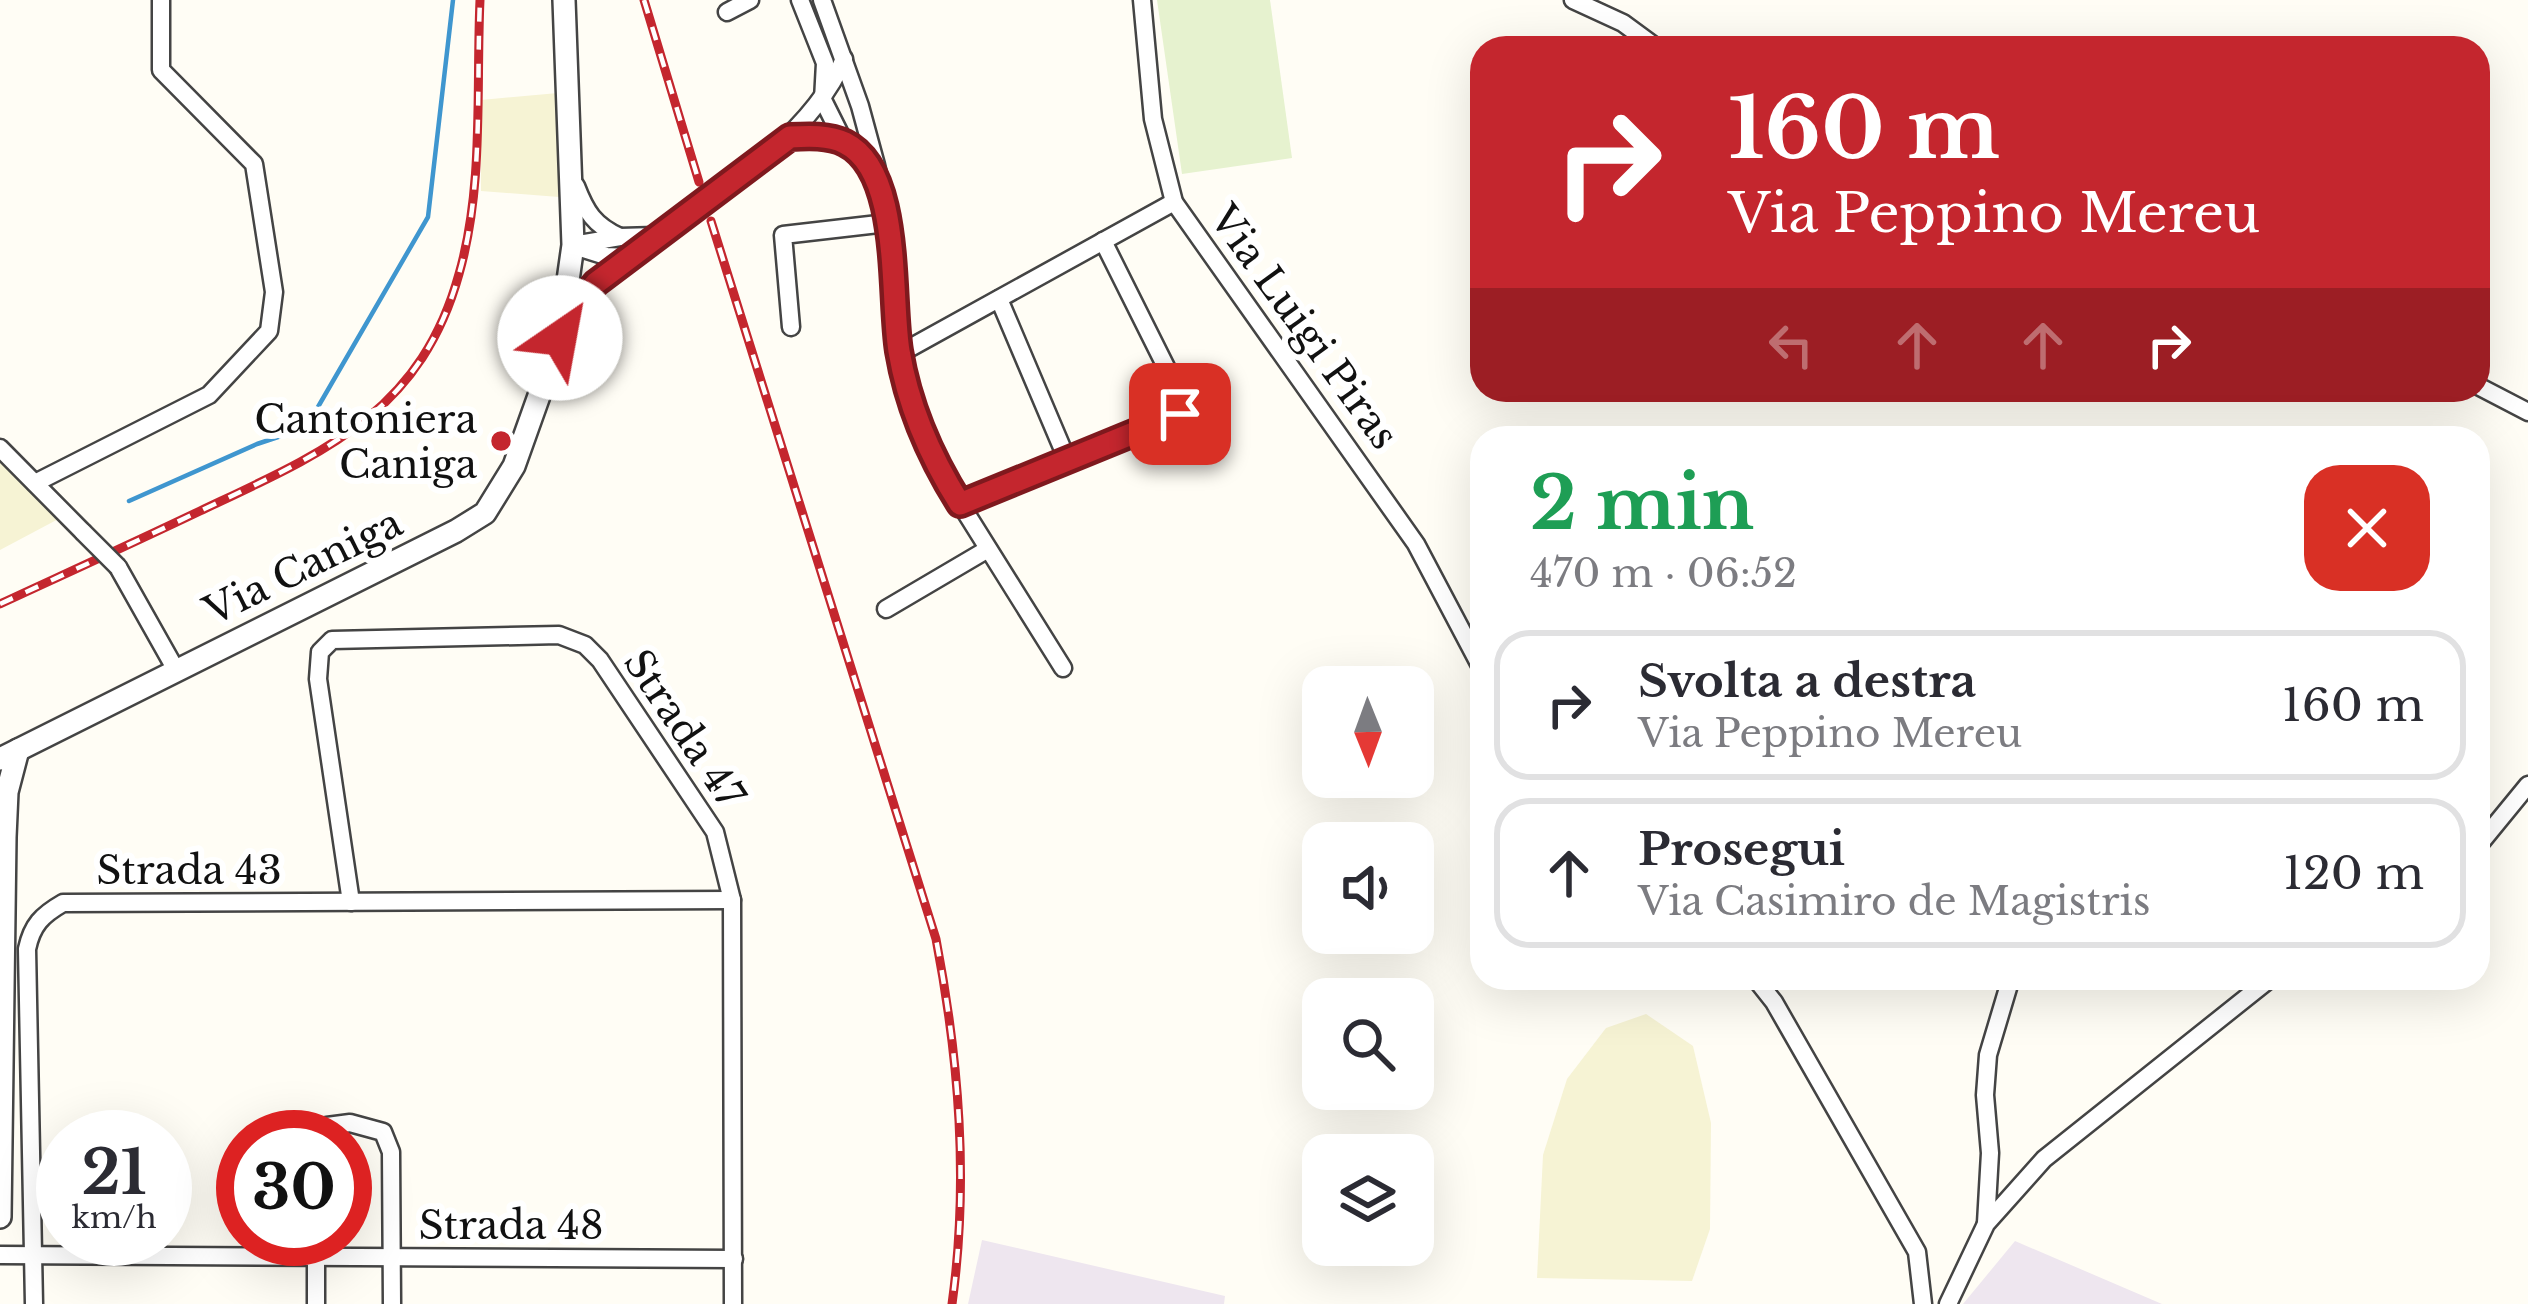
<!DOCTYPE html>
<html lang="it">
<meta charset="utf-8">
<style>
body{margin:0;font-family:"Libre Baskerville",serif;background:#f7f7f7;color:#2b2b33;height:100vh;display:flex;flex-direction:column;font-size:45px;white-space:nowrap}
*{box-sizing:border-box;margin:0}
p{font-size:39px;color:#7c7c81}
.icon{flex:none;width:66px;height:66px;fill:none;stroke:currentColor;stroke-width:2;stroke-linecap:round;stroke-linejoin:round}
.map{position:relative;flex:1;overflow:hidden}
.side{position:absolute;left:1470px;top:426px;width:1020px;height:564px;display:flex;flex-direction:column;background:#fff;border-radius:36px;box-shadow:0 12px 48px #0002}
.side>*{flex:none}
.top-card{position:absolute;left:1470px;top:36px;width:1020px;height:366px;border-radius:36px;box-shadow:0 12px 48px #0002;background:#c4262e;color:#fff;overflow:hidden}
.needle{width:78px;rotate:179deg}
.controls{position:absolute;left:1302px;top:666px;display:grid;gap:24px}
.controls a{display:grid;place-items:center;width:132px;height:132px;border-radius:24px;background:#fff;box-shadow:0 12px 48px #0002;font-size:60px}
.speed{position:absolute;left:36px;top:1110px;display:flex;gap:24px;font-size:60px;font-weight:700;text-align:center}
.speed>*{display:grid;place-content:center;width:156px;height:156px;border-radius:50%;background:#fff;box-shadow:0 12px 48px #0002;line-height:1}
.speed small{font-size:30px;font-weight:400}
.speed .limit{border:18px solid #d22;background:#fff;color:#111}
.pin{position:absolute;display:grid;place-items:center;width:102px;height:102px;color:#fff;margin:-51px;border-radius:24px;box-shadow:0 6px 18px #0006}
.me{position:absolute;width:132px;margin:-66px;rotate:33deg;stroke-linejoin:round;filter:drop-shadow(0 0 9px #0008)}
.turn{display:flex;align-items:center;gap:42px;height:252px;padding:0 60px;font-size:54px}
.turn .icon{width:156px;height:156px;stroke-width:2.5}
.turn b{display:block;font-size:84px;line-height:102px}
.lanes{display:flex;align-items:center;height:114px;padding:0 60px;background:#0003;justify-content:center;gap:60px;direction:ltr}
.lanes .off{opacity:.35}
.round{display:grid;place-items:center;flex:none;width:126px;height:126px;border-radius:36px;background:#f7f7f7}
.headline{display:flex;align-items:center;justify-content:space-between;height:204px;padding:0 60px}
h1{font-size:72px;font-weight:700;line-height:90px;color:#1e9e55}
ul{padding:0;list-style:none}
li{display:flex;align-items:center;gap:36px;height:150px;margin:0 24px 18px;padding:0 36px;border:6px solid #e1e1e2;border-radius:36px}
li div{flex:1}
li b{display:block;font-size:45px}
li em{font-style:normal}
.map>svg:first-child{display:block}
.industrial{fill:#eee6ef}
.farmland{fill:#f6f3d4}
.pitch{fill:#e6f2cf}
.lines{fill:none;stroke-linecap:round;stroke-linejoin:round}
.stream{stroke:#3f96cf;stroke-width:4.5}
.minor-casing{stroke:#444;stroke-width:21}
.tertiary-casing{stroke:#444;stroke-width:26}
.minor{stroke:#fff;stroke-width:16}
.tertiary{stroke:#fff;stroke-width:21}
.rail-casing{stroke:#c4262e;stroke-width:9}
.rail{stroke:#fff;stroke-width:4.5;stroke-dasharray:14;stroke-linecap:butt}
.minor-bridge-casing{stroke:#444;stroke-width:21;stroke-linecap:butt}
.minor-bridge{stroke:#fff;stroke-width:16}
.route-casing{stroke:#7f191e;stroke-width:30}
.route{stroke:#c4262e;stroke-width:21}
.poi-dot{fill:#c4262e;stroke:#fff;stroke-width:4.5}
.labels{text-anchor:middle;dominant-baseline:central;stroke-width:12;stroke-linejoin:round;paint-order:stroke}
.street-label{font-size:39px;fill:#111;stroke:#fff}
.poi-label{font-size:39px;fill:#111;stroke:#fff;text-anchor:end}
</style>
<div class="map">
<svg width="2528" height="1304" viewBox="0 0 2528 1304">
<rect width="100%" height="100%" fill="#fffdf5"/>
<g class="industrial">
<polygon points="982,1240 1225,1296 1224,1304 968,1304"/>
<polygon points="2015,1241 2162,1304 1963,1304"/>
</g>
<g class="farmland">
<polygon points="558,93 559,197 481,191 481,100"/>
<polygon points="0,456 64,516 0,550"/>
<polygon points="1646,1014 1693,1046 1711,1123 1710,1229 1692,1281 1537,1278 1543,1155 1567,1079 1606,1028"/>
</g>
<polygon class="pitch" points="1157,0 1270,0 1292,158 1182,174"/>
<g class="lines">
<polyline class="stream" points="129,501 257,444 299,430 311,419 428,217 453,0"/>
<defs>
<g id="minor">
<polyline points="800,0 825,63 823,100 844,142"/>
<polyline points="822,0 860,106 876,165 885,204 899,354 931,457 1063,668"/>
<polyline points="1142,0 1153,119 1174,202 1416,544 1482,669"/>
<polyline points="1573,0 1623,23 1657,48"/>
<polyline points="727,12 750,0"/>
<path d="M791,137C828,135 850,141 873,171"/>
<path d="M576,186C586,212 594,225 620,237"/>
<polyline points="573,245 620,237 655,236"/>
<polyline points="574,246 606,256 628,257"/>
<polyline points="999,299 1066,457"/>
<polyline points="791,327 783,235 887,223"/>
<path d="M565,329L580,302L596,283C675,218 804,153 844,59"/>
<polyline points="899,354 1174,202"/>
<polyline points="2478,386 2528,412"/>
<polyline points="0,448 83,532"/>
<polyline points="35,483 209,395 269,331 274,292 254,164 161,70 161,0"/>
<polyline points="960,504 1187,409 1103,241"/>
<polyline points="118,567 176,670"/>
<polyline points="886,609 988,549"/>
<polyline points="2478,846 2528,785"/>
<polyline points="351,902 318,679 320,652 332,640 559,635 585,645 600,660 715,832 732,900 733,1304"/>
<polyline points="1755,978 1774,1002 1917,1252 1923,1304"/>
<polyline points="320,1137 327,1126 350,1123 383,1132 391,1152 392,1304"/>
<polyline points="1986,1223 1990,1153 1985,1095 1988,1055 2011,978"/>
<polyline points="316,1239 316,1304"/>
<polyline points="0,1255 734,1259"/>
<path d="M34,1304L27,949C32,925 42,915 63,903L732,900"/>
<polyline points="1948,1304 1986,1224 2044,1159 2271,978"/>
</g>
<g id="tertiary">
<polyline points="0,759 456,531 485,513 514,466 560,337 573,245 564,0"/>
<polyline points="0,1217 5,837 7,792 18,750"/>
</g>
</defs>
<use href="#minor" class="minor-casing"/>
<use href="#tertiary" class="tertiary-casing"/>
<use href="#minor" class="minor"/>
<use href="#tertiary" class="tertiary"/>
<defs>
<g id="rail">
<polyline points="644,0 699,182"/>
<path d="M711,221L936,939C959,1060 969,1181 952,1304"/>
<path d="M0,604C67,573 133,543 200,511C320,454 420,415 459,274C484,187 476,89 480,0"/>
</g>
</defs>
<use href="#rail" class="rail-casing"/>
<use href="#rail" class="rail"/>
<defs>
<polyline id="minor-bridge" points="83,532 118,567"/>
</defs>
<use href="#minor-bridge" class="minor-bridge-casing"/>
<use href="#minor-bridge" class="minor-bridge"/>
</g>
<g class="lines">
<defs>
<path id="route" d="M560,338L580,302L596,283L790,137C808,136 829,135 845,143C902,171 890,296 899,351C908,405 931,458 960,504L1180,414"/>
</defs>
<use href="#route" class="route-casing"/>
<use href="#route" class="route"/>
</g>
<circle class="poi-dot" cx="501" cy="441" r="12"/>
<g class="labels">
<g class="street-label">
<text transform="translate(1304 327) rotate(54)">Via Luigi Piras</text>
<text transform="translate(303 567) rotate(-26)">Via Caniga</text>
<text transform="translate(684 729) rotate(56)">Strada 47</text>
<text x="189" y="870">Strada 43</text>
<text x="511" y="1225">Strada 48</text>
</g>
<g class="poi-label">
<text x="477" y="419">Cantoniera<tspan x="477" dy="45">Caniga</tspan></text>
</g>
</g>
</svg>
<div class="controls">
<a><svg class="needle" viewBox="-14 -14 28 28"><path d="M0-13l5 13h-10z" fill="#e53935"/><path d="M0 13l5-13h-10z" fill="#7c7c81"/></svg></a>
<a><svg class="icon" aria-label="sound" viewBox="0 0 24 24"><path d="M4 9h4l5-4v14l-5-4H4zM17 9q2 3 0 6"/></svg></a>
<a><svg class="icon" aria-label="search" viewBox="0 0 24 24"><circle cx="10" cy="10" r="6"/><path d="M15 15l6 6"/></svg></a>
<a><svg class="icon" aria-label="layers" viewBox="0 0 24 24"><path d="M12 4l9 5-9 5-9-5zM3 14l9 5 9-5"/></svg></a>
</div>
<div class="speed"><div>21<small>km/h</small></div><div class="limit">30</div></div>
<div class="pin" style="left:1180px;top:414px;background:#d93025"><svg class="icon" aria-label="arrive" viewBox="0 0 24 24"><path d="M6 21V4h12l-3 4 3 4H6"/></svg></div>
<svg class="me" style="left:560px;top:338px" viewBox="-20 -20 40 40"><circle r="19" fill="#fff"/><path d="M0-13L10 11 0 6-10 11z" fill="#c4262e"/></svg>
<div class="top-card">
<div class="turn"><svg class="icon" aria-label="right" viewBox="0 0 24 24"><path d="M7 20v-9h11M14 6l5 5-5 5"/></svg><div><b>160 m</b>Via Peppino Mereu</div></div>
<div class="lanes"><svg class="icon off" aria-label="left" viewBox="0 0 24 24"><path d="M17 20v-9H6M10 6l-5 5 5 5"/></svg><svg class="icon off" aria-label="ahead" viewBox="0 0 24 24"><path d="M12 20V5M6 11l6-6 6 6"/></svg><svg class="icon off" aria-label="ahead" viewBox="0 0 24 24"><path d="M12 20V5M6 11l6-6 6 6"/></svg><svg class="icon" aria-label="right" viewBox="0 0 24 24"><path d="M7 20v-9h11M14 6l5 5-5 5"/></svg></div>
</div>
<section class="side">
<div class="headline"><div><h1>2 min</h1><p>470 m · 06:52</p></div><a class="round" style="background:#d93025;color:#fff"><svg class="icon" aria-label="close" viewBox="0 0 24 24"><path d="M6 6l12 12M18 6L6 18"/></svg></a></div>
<ul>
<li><svg class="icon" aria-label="right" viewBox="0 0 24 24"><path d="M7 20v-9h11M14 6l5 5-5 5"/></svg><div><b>Svolta a destra</b><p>Via Peppino Mereu</p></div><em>160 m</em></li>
<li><svg class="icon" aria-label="ahead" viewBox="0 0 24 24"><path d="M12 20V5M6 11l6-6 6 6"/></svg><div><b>Prosegui</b><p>Via Casimiro de Magistris</p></div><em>120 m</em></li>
</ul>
</section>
</div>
